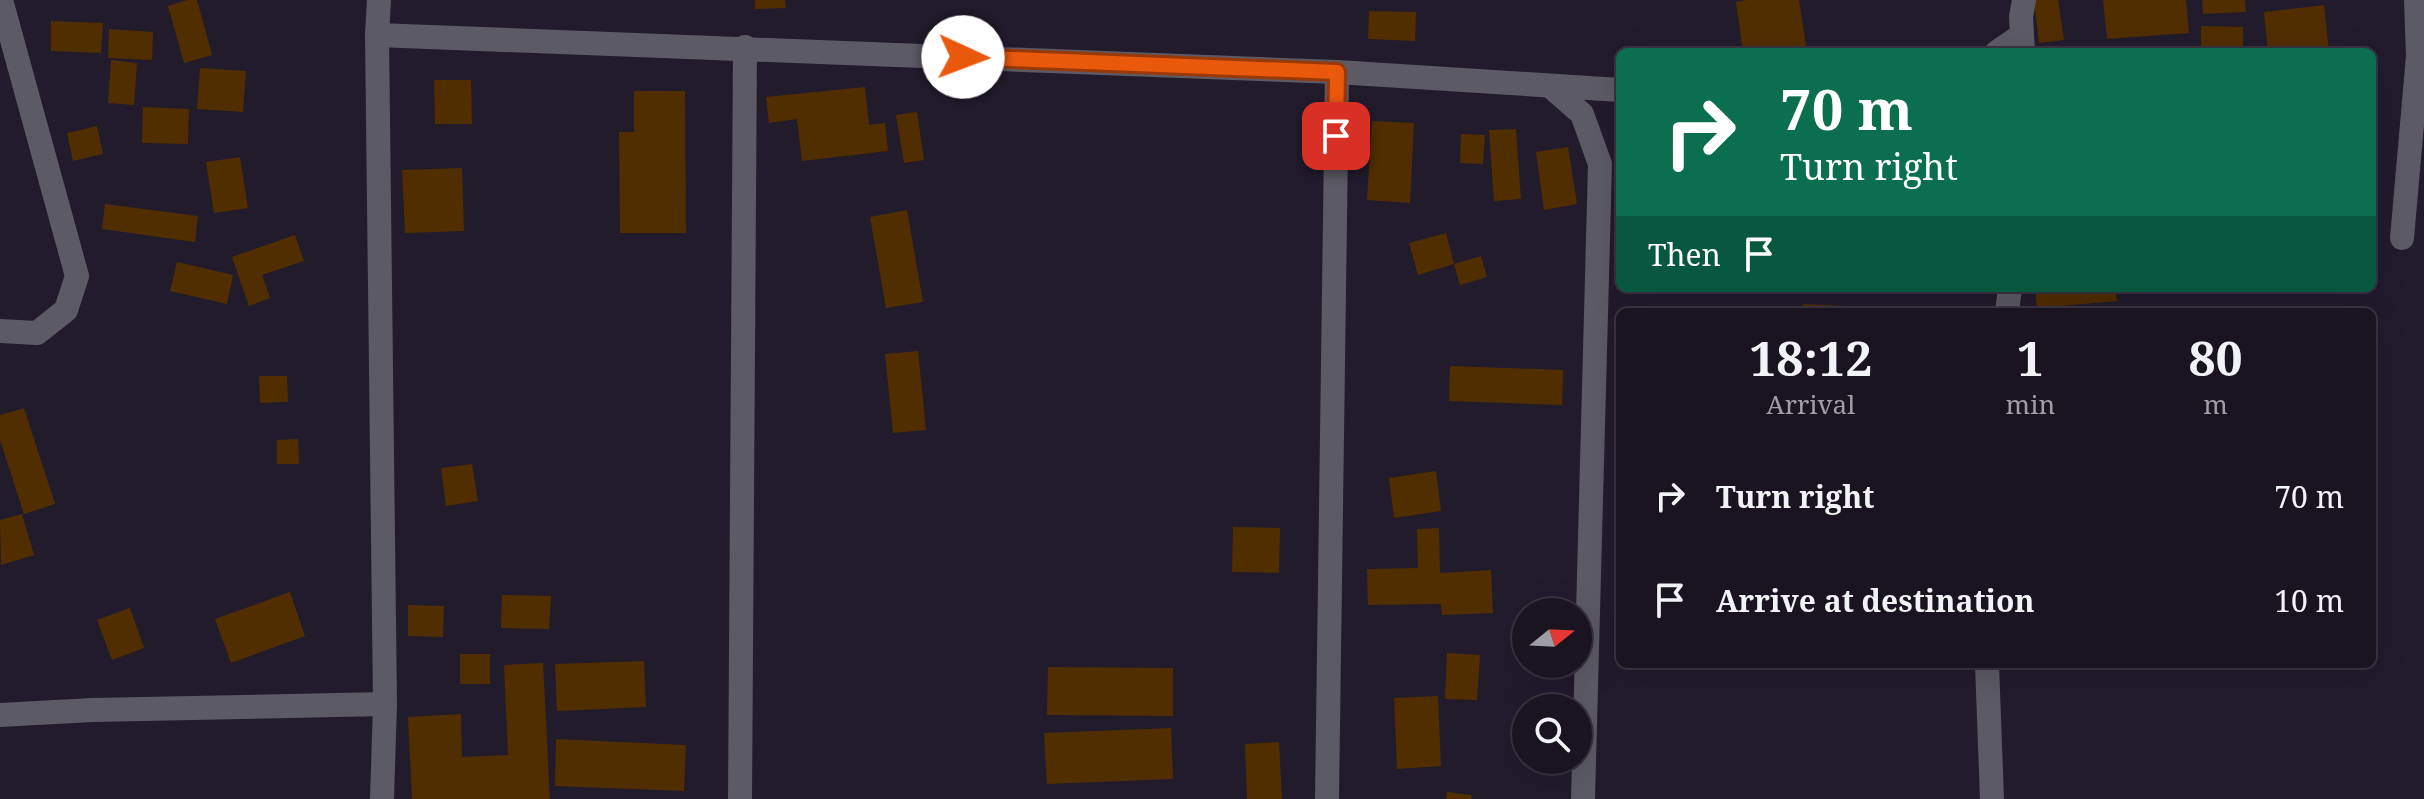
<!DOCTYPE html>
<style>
body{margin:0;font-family:"Noto Serif",serif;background:#27212e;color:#f1f3f6;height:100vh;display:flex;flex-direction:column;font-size:30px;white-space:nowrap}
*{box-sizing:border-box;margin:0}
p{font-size:26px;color:#9f9ea5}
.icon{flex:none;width:44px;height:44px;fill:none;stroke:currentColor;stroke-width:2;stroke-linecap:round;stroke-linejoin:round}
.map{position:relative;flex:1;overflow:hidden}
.drawer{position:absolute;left:1616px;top:308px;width:760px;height:360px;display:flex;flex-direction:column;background:#1a1421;border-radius:12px;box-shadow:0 8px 32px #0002,0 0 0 2px #38333f}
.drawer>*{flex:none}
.guide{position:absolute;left:1616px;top:48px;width:760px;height:244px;border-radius:12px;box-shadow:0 8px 32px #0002,0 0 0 2px #38333f;background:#0b6e4f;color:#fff;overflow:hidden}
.needle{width:52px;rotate:72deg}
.controls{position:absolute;left:1512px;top:598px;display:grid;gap:16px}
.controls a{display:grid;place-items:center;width:80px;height:80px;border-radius:50%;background:#1a1421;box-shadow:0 8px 32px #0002,0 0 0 2px #38333f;font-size:40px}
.pin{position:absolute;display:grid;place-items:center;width:68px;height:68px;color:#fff;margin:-34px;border-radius:16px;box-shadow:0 4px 12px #0006}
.me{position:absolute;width:88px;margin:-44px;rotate:92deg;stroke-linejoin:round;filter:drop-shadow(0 0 6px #0008)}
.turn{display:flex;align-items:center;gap:28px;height:168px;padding:0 32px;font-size:36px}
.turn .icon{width:104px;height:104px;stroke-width:2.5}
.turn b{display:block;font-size:56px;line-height:68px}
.then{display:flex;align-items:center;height:76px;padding:0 32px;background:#0003;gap:16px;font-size:30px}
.eta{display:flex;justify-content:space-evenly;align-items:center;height:136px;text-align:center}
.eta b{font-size:48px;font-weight:700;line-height:56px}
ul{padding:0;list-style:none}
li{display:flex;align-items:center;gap:24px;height:104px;padding:0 32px}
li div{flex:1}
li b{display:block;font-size:30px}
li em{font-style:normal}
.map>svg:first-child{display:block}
.building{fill:#512e00}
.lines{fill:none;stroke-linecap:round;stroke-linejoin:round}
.minor{stroke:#5c5a64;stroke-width:24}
.route-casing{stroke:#983908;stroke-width:20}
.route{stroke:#ea580c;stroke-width:14}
</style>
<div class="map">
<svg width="2424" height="799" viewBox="0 0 2424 799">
<rect width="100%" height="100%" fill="#221b2c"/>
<g class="building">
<polygon points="187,0 197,0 212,55 184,63 168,6"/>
<polygon points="755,0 785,0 786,8 755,9"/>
<polygon points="1747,0 1799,0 1807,52 1743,52 1736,2"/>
<polygon points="2034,0 2058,0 2064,40 2039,43"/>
<polygon points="2103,0 2186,0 2189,33 2107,39"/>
<polygon points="2202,0 2245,0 2246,12 2203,14"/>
<polygon points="2324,5 2329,52 2268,52 2264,12"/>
<polygon points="1369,11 1416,12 1415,41 1368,39"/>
<polygon points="51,21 103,23 101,53 51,51"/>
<polygon points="2201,26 2243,27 2243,52 2201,52"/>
<polygon points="109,29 153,32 152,60 108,58"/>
<polygon points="111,60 137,63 134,105 108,103"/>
<polygon points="200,68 246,71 243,112 197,109"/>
<polygon points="434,80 471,80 472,124 435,124"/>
<polygon points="865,87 869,125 885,123 888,151 802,161 797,119 769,123 766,97"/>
<polygon points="634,91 685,91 686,233 620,233 619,132 634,132"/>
<polygon points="143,107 189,109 188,144 142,143"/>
<polygon points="917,112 924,160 904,163 896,115"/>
<polygon points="1372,121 1414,123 1410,203 1367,200"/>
<polygon points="97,126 103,154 73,161 67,133"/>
<polygon points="1516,129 1521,199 1494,201 1489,130"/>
<polygon points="1461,134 1485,135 1483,164 1460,163"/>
<polygon points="1568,147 1577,204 1544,210 1536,152"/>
<polygon points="240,157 248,208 214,213 206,162"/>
<polygon points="462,168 464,231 405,233 402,170"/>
<polygon points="105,204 198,216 195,242 102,229"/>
<polygon points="907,210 923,302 886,308 870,217"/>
<polygon points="1446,233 1454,264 1418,275 1409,243"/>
<polygon points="295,235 304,261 262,275 270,298 249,306 232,257"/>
<polygon points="1481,256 1487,277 1460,285 1454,264"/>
<polygon points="177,262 233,275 227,304 170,291"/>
<polygon points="2035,288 2115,288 2117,301 2037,308"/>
<polygon points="1803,304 1847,306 1847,312 1802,312"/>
<polygon points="918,351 926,430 893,433 885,354"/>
<polygon points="1450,366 1563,370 1562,405 1449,401"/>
<polygon points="259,376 287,376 288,402 260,403"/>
<polygon points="24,408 55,504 24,514 0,440 0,415"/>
<polygon points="298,439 299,464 277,464 277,440"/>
<polygon points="472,464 478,501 446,506 441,468"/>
<polygon points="1436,471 1441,511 1394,518 1389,478"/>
<polygon points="22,514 34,555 1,565 0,520"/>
<polygon points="1233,527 1280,528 1279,573 1232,572"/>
<polygon points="1439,528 1440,573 1491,570 1493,613 1442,615 1441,604 1368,605 1367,569 1418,568 1417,529"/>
<polygon points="290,592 305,636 231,663 215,619"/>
<polygon points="502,595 551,596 549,629 501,628"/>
<polygon points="408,605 444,606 443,637 408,636"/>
<polygon points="130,608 144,648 112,660 97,620"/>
<polygon points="1447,653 1480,655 1477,700 1445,699"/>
<rect x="460" y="654" width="30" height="30"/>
<polygon points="644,661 646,707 557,711 555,664"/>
<polygon points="543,663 550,799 412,799 408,717 461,714 462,757 508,755 504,665"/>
<polygon points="1048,667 1173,668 1173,716 1047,715"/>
<polygon points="1438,696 1441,766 1397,769 1394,698"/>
<polygon points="1171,728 1173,779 1047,784 1044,733"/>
<polygon points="556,739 686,745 684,791 555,786"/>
<polygon points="1279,742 1282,799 1247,799 1245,744"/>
<polygon points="1447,792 1472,795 1471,799 1446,799"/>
</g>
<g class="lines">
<g class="minor">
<polyline points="379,0 377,35 385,704 382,799"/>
<polyline points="377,35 1337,72 1620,90"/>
<polyline points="1997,52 2022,35"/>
<polyline points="2023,52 2021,17 2024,0"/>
<polyline points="1550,86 1582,114 1600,164 1583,799"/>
<polyline points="2402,238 2418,56 2416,0"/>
<polyline points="2007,312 2010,288"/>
<polyline points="0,331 37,333 66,310 77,276 1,0"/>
<polyline points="1987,664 1992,799"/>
<polyline points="0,715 92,710 385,704"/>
<polyline points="740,799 745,47"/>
<polyline points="1327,799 1337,72"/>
</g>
</g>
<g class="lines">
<defs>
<polyline id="route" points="963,57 1337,72 1336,136"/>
</defs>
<use href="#route" class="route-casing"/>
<use href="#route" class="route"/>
</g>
</svg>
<div class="controls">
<a><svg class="needle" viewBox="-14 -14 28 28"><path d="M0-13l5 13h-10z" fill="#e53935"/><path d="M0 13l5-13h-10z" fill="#9f9ea5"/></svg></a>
<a><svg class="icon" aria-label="search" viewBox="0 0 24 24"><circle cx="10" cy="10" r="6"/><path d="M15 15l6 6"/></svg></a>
</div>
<div class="pin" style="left:1336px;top:136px;background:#d93025"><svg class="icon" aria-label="arrive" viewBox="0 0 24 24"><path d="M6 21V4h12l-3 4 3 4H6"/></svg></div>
<svg class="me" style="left:963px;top:57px" viewBox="-20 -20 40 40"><circle r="19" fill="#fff"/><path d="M0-13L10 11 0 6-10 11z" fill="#ea580c"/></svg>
<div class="guide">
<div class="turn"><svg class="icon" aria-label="right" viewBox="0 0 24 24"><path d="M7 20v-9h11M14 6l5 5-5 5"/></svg><div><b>70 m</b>Turn right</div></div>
<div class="then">Then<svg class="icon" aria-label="arrive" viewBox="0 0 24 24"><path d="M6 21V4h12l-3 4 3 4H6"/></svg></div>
</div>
<section class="drawer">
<div class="eta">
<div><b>18:12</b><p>Arrival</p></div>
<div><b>1</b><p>min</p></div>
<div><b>80</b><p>m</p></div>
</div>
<ul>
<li><svg class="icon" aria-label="right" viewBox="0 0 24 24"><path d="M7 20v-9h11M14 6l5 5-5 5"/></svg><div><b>Turn right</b></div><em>70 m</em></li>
<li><svg class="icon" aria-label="arrive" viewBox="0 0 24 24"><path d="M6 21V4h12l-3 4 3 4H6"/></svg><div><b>Arrive at destination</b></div><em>10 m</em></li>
</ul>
</section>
</div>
